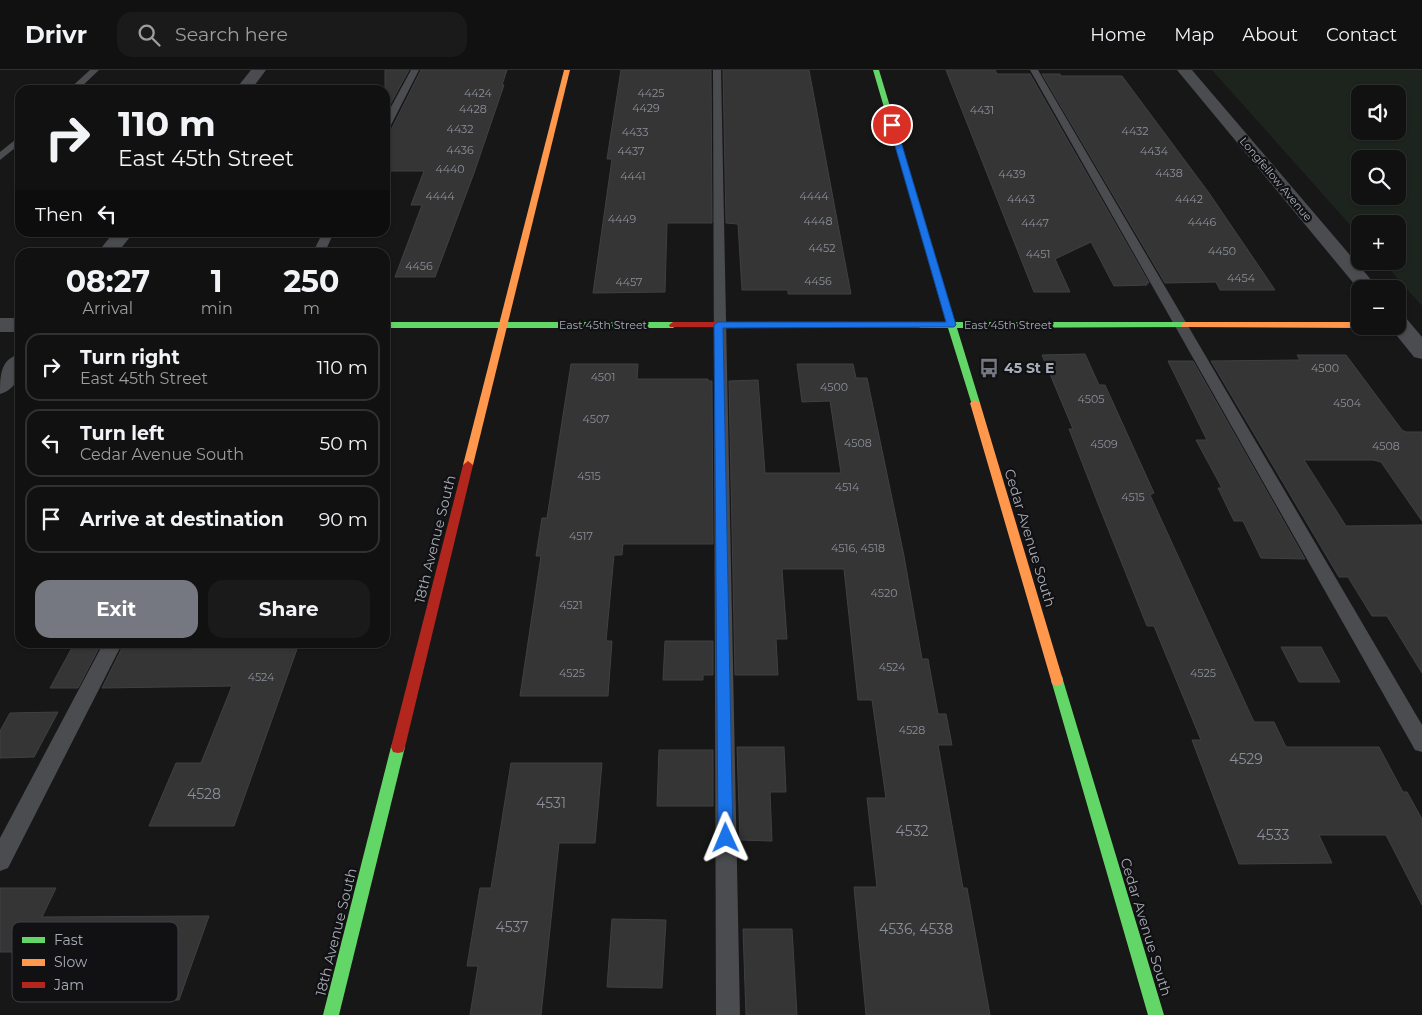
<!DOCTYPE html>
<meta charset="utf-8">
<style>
body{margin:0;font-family:Montserrat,sans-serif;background:#1a1a1a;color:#f1f3f6;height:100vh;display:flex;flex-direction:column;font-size:19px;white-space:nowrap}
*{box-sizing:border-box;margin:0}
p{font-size:16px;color:#9c9d9f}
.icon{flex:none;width:28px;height:28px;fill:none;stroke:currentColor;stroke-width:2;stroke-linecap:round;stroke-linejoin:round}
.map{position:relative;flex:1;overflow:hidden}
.side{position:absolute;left:15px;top:178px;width:375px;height:400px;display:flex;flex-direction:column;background:#111;border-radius:15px;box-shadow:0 1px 4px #0004,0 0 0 1px #303131}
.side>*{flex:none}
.top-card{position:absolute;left:15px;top:15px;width:375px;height:152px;border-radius:15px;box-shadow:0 1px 4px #0004,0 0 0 1px #303131;background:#111;color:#f1f3f6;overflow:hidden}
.buttons{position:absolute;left:1351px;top:15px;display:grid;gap:10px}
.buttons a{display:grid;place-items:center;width:55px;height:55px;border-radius:10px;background:#111;box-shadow:0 1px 4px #0004,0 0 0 1px #303131;font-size:25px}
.pin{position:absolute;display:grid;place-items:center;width:42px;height:42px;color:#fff;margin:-21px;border:2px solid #fff;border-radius:50%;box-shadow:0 1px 5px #0007}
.me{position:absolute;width:55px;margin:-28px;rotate:359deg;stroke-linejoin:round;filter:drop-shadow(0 0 4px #0008)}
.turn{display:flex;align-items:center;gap:18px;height:105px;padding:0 20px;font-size:22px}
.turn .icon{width:65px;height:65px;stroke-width:2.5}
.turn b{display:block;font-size:35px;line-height:42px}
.then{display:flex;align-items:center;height:48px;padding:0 20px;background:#0003;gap:10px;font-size:19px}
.eta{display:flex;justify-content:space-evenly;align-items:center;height:85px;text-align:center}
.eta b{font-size:30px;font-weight:700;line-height:35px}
.button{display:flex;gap:10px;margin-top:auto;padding:10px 20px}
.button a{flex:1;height:58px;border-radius:15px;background:#757880;color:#fff;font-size:20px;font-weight:700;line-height:58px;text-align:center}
.button a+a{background:#1a1a1a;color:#f1f3f6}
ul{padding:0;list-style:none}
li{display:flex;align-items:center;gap:15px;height:68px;margin:0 10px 8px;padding:0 10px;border:2px solid #303131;border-radius:15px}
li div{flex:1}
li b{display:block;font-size:19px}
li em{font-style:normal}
header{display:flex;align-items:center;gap:30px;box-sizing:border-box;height:70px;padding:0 25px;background:#111;border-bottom:1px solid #303131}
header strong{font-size:24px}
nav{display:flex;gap:28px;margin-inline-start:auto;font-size:18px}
.search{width:350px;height:45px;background:#1a1a1a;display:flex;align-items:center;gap:12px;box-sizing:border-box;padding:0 18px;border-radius:15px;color:#9c9d9f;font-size:19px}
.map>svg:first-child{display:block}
.green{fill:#1d241e;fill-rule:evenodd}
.building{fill:#353536;stroke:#3f4043}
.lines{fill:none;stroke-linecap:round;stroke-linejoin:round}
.lane{fill:#4b4c50;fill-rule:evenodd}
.street{fill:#4b4c50;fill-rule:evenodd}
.fast{fill:#63d668;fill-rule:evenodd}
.slow{fill:#ff974d;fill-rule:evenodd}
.jam{fill:#b3261e;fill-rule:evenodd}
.route{fill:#1a73e8;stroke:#114b97}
.labels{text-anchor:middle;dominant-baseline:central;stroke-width:4.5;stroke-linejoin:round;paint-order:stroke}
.number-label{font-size:11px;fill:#8b8f98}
.far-street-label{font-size:11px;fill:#a8adb8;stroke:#111113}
.poi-label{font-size:14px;font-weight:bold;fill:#a8adb8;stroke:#111113;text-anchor:start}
.street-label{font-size:14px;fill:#a8adb8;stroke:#111113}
.near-number-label{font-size:14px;fill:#8b8f98}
.key{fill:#111113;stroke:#3e4045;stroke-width:1}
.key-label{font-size:14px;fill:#a8adb8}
</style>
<header>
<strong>Drivr</strong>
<div class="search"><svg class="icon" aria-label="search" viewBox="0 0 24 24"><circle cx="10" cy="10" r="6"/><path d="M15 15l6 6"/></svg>Search here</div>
<nav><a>Home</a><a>Map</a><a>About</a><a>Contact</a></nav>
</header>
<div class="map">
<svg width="1422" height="945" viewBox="0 0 1422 945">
<rect width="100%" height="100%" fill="#171717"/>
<path class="green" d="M1212,0H1422V236L1382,191H1398V154H1360V166ZM1360,24H1398V61H1360ZM1360,89H1398V126H1360Z"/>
<g class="building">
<polygon points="385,0 409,0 385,44"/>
<polygon points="421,0 507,0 502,15 504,15 474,103 435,207 395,207 422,135 411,135 424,101 385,101 385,62 392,58"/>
<polygon points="621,0 711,0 712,153 667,153 665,222 593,223 612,89 607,89"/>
<polygon points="723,0 809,0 851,224 788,224 788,220 742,220 738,154 726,153"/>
<polygon points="946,0 995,0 997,4 1030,4 1149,213 1146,213 1147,215 1114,216 1091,172 1055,189 1070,222 1034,222"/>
<polygon points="1042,4 1060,4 1061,6 1122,6 1209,123 1275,220 1220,220 1216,212 1165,213"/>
<polygon points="1085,284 1099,315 1105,315 1154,423 1150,425 1254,652 1274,652 1286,677 1379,677 1403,722 1407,722 1422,749 1422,835 1386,765 1319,765 1332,793 1239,794 1192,670 1201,670 1154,556 1147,556 1099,436 1069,359 1073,359 1042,285"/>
<polygon points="1297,285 1346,285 1402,360 1406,362 1422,362 1422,451 1381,392 1373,390 1304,390 1346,456 1422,455 1422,603 1387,546 1372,546 1348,507 1339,507 1211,291 1300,290"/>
<polygon points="1168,291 1193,291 1305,489 1261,488 1243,451 1234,451 1218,418 1222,418 1196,370 1207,370"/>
<polygon points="571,294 638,294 637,309 708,309 708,311 712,311 713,474 623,474 622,485 614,485 606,571 612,571 608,626 520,626 541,486 536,486 542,448 547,448"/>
<polygon points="797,294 853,294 856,308 867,308 904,486 922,589 928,589 938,644 946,644 952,675 938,675 963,818 967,818 990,945 866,945 854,817 877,817 867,728 886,728 872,630 858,630 844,499 782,499 787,569 776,569 778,605 735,605 729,311 758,310 765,403 841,403 830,331 802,332"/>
<polygon points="665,571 713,571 713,605 703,605 703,610 663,610"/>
<polygon points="74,574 101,574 78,618 50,618"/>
<polygon points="124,574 195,574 192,579 297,579 234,756 149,756 176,693 201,693 232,616 102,618"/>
<polygon points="1281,577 1321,577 1340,612 1299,612"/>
<polygon points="58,642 34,687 0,688 0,661 10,643"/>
<polygon points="737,677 784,677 786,722 770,722 772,771 740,770"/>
<polygon points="659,680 713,680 713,736 657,736"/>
<polygon points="511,693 602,693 595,773 559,773 541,945 470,945 478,896 467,896 480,818 491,818"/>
<polygon points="0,818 56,818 42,847 209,846 179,930 57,930 77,882 0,882"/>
<polygon points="612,849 666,850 662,918 607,917"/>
<polygon points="743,859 792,859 797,945 746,945"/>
</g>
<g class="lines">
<g class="lane">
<polygon points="90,0 99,0 78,20 68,20"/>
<polygon points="411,0 419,0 390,57 385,60 385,48"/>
<polygon points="713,0 721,0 740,945 716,945"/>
<polygon points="1030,0 1038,0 1422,655 1422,682 1415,680"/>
<polygon points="20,66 20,74 0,90 0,82"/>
<polygon points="323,162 334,162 325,182 313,182"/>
<polygon points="104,572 123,572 8,798 0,801 0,768"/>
</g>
<g class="street">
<polygon points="251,0 266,0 251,20 235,20"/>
<polygon points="1177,0 1192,0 1379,219 1360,219 1360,221"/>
<polygon points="114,162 134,162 118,182 98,182"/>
<polygon points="1398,246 1406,248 1422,267 1422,289 1414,287 1389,256 1398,256"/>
<rect x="0" y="248" width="20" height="14"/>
<path d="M20,284C20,301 20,318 0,324C0,306 0,289 20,284Z"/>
</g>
<g class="fast">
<polygon points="873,0 879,0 955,252 1185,252 1189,255 1188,257 957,258 980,333 975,336 972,335 948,258 919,258 915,255 919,252 947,252"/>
<polygon points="385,252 673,252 677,255 673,258 385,258"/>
<polygon points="1057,604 1062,606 1063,610 1164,945 1148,945 1051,610 1052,606"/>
<polygon points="398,671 403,672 405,677 339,945 323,945 391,677 393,672"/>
</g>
<g class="slow">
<polygon points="564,0 570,0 473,395 468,399 463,395"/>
<polygon points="1185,252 1360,252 1360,256 1364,256 1360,258 1182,257 1181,255"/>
<polygon points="975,330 980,333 1063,610 1062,614 1057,616 1052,614 1051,610 970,333"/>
</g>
<g class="jam">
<polygon points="673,252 919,252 923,255 919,258 670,257 669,255"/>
<polygon points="468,391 473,395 405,677 403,682 398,683 393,682 391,677 463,395"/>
</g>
</g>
<polygon class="route" points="892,53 896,55 956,255 954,257 723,258 733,768 731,773 726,775 720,773 718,768 714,255 718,252 946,252 889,55"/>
<defs>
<symbol id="bus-bare" viewBox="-9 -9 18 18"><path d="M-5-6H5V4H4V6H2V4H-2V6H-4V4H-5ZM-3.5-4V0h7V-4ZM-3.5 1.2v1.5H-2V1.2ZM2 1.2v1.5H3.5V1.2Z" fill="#757880" stroke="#111113" stroke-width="2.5" paint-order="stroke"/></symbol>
</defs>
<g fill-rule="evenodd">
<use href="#bus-bare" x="975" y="284" width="28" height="28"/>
</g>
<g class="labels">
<g class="number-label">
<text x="478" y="23">4424</text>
<text x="651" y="23">4425</text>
<text x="646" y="38">4429</text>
<text x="473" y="39">4428</text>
<text x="982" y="40">4431</text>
<text x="460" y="59">4432</text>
<text x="1135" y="61">4432</text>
<text x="635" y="62">4433</text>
<text x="460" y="80">4436</text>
<text x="631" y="81">4437</text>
<text x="1154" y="81">4434</text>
<text x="450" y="99">4440</text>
<text x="1169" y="103">4438</text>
<text x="1012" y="104">4439</text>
<text x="633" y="106">4441</text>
<text x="440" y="126">4444</text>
<text x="814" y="126">4444</text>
<text x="1021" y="129">4443</text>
<text x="1189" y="129">4442</text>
<text x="622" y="149">4449</text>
<text x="818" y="151">4448</text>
<text x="1202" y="152">4446</text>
<text x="1035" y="153">4447</text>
<text x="822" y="178">4452</text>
<text x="1222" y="181">4450</text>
<text x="1038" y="184">4451</text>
<text x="419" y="196">4456</text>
<text x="1241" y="208">4454</text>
<text x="818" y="211">4456</text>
<text x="629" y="212">4457</text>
<text x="1325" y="298">4500</text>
<text x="603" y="307">4501</text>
<text x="834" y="317">4500</text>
<text x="1091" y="329">4505</text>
<text x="1347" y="333">4504</text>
<text x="596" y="349">4507</text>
<text x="858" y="373">4508</text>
<text x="1104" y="374">4509</text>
<text x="1386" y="376">4508</text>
<text x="589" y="406">4515</text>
<text x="847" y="417">4514</text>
<text x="1133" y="427">4515</text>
<text x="581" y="466">4517</text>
<text x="858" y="478">4516, 4518</text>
<text x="884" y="523">4520</text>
<text x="571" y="535">4521</text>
<text x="892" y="597">4524</text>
<text x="572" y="603">4525</text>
<text x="1203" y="603">4525</text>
<text x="261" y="607">4524</text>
<text x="912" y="660">4528</text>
</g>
<g class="far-street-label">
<text transform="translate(1276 109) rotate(50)">Longfellow Avenue</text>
<text x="603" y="255">East 45th Street</text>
<text x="1008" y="255">East 45th Street</text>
</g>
<g class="poi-label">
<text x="1004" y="298">45 St E</text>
</g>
<g class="street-label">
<text transform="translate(1030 468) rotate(73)">Cedar Avenue South</text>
<text transform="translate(435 469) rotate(-76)">18th Avenue South</text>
<text transform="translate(1146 857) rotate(73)">Cedar Avenue South</text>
<text transform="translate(336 862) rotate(-76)">18th Avenue South</text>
</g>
<g class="near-number-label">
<text x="1246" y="689">4529</text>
<text x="204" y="724">4528</text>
<text x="551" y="733">4531</text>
<text x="912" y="761">4532</text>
<text x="1273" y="765">4533</text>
<text x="512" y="857">4537</text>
<text x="916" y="859">4536, 4538</text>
</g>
</g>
<rect x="12" y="852" width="166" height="80" rx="8" class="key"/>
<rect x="22" y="867" width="23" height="6" fill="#63d668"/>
<rect x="22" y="889" width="23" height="7" fill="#ff974d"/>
<rect x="22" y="912" width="23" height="6" fill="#b3261e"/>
<g class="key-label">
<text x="54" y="875">Fast</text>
<text x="54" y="897">Slow</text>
<text x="54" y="920">Jam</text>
</g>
</svg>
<div class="buttons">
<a><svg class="icon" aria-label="sound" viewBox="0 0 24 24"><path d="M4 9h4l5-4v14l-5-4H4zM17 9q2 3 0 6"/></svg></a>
<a><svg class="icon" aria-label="search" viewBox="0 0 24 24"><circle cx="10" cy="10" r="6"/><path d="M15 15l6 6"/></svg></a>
<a>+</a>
<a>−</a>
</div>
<div class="pin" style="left:892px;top:55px;background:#d93025"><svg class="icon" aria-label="arrive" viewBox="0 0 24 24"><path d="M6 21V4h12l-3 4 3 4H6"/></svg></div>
<svg class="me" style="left:726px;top:768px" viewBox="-20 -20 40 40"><path d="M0-17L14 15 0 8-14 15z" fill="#1a73e8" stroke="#fff" stroke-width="4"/></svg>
<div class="top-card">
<div class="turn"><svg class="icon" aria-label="right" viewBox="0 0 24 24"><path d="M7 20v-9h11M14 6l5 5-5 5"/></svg><div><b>110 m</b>East 45th Street</div></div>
<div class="then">Then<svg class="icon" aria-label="left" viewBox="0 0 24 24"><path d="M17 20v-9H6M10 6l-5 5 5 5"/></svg></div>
</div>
<section class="side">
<div class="eta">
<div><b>08:27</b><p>Arrival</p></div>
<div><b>1</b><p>min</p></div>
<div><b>250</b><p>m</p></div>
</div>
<ul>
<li><svg class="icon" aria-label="right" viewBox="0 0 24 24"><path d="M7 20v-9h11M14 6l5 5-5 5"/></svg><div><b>Turn right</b><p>East 45th Street</p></div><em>110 m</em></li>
<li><svg class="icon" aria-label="left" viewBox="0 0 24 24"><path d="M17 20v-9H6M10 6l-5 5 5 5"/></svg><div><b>Turn left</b><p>Cedar Avenue South</p></div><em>50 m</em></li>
<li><svg class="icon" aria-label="arrive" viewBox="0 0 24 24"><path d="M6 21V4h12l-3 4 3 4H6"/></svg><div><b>Arrive at destination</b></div><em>90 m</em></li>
</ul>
<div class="button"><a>Exit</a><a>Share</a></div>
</section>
</div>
